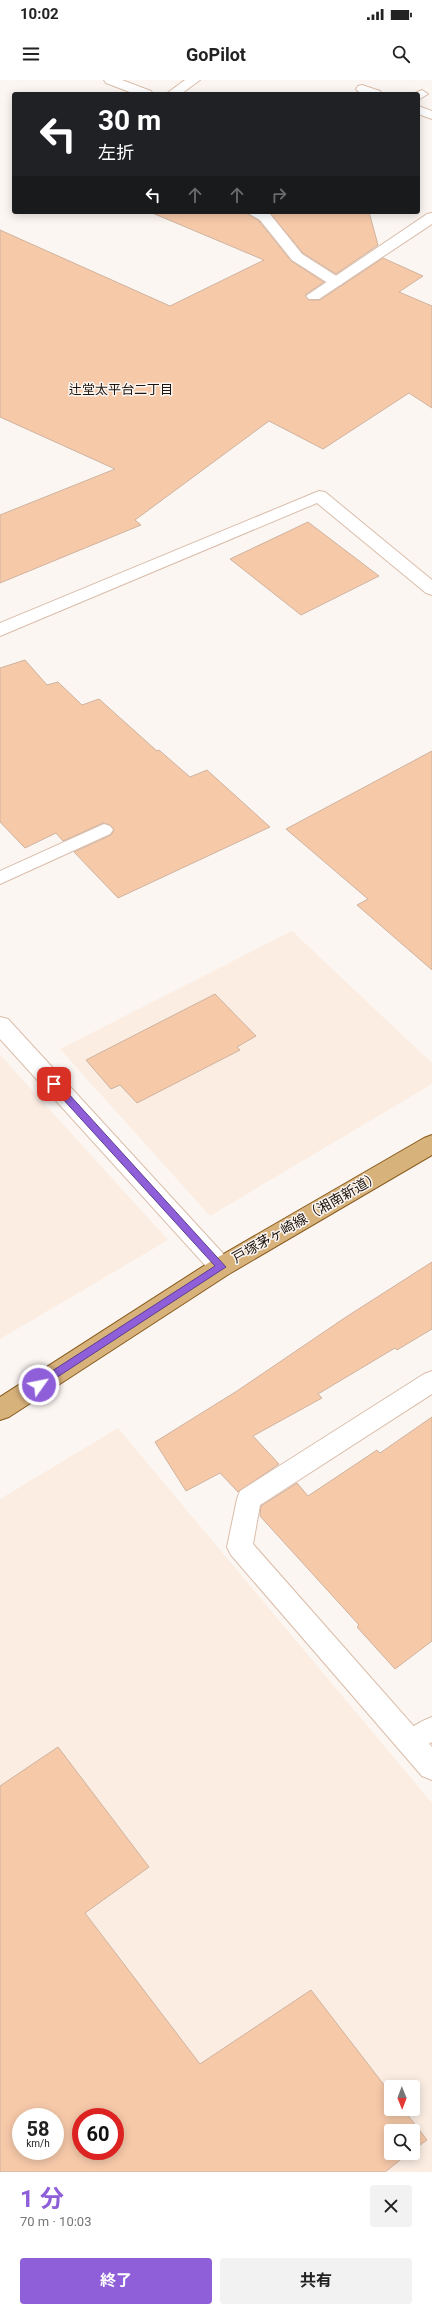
<!DOCTYPE html>
<html lang="ja">
<meta charset="utf-8">
<style>
body{margin:0;font-family:Roboto,"Noto Sans JP",sans-serif;background:#f2f2f2;color:#222;height:100vh;display:flex;flex-direction:column;font-size:15px;white-space:nowrap}
*{box-sizing:border-box;margin:0}
p{font-size:13px;color:#767676}
.icon{flex:none;width:22px;height:22px;fill:none;stroke:currentColor;stroke-width:2;stroke-linecap:round;stroke-linejoin:round}
.map{position:relative;height:2092px;overflow:hidden}
.side{display:flex;flex-direction:column;background:#fff;flex:1}
.side>*{flex:none}
.banner{position:absolute;left:12px;top:12px;width:408px;height:122px;border-radius:4px;box-shadow:0 2px 10px #0003;background:#202124;color:#fff;overflow:hidden}
.needle{width:26px;rotate:179deg}
.controls{position:absolute;left:384px;top:2000px;display:grid;gap:8px}
.controls a{display:grid;place-items:center;width:36px;height:36px;border-radius:4px;background:#fff;box-shadow:0 2px 10px #0003;font-size:20px}
.speed{position:absolute;left:12px;top:2028px;display:flex;gap:8px;font-size:20px;font-weight:700;text-align:center}
.speed>*{display:grid;place-content:center;width:52px;height:52px;border-radius:50%;background:#fff;box-shadow:0 2px 10px #0003;line-height:1}
.speed small{font-size:10px;font-weight:400}
.speed .limit{border:6px solid #d22;background:#fff;color:#111}
.pin{position:absolute;display:grid;place-items:center;width:34px;height:34px;color:#fff;margin:-17px;border-radius:8px;box-shadow:0 2px 6px #0006}
.me{position:absolute;width:44px;margin:-22px;rotate:57deg;stroke-linejoin:round;filter:drop-shadow(0 0 3px #0008)}
.turn{display:flex;align-items:center;gap:14px;height:84px;padding:0 20px;font-size:18px}
.turn .icon{width:52px;height:52px;stroke-width:2.5}
.turn b{display:block;font-size:28px;line-height:34px}
.lanes{display:flex;align-items:center;height:38px;padding:0 20px;background:#0003;justify-content:center;gap:20px;direction:ltr}
.lanes .off{opacity:.35}
.round{display:grid;place-items:center;flex:none;width:42px;height:42px;border-radius:4px;background:#f2f2f2}
.headline{display:flex;align-items:center;justify-content:space-between;height:68px;padding:0 20px}
h1{font-size:24px;font-weight:700;line-height:30px;color:#8f5fd9}
.cta{display:flex;gap:8px;margin-top:auto;padding:8px 20px}
.cta a{flex:1;height:46px;border-radius:4px;background:#8f5fd9;color:#fff;font-size:16px;font-weight:700;line-height:46px;text-align:center}
.cta a+a{background:#f2f2f2;color:#222}
.status{display:flex;justify-content:space-between;align-items:center;height:28px;padding:0 20px;background:#fff;direction:ltr}
.status svg{height:11px;fill:currentColor}
header{display:flex;justify-content:space-between;align-items:center;height:52px;padding:0 20px;background:#fff;font-size:18px;font-weight:700}
.map>svg:first-child{display:block}
.built{fill:#fbede2;fill-rule:evenodd}
.building{fill:#f6c9a9;stroke:#cfb39f;fill-rule:evenodd}
.lines{fill:none;stroke-linecap:round;stroke-linejoin:round}
.service-casing{stroke:#dabdaa;stroke-width:2}
.minor-casing{stroke:#dabdaa;stroke-width:2}
.primary-casing{stroke:#86591b;stroke-width:2}
.service{fill:#fff;fill-rule:evenodd}
.minor{fill:#fff;fill-rule:evenodd}
.primary{fill:#d8b27b;fill-rule:evenodd}
.route{fill:#8f5fd9;stroke:#5d3e8d}
.labels{text-anchor:middle;dominant-baseline:central;stroke-width:3;stroke-linejoin:round;paint-order:stroke}
.far-neighbourhood-label{font-size:13px;fill:#1e140d;stroke:#fcf6f2}
.street-label{font-size:14px;fill:#1e140d;stroke:#fcf6f2}
</style>
<div class="status"><b>10:02</b><svg viewBox="0 0 49 12"><path d="M0 12V9h3v3zM5 12V6h3v6zM10 12V3h3v9zM15 12V0h3v12zM26 1h20v11H26zM47 4h2v5h-2z"/></svg></div>
<header><svg class="icon" aria-label="menu" viewBox="0 0 24 24"><path d="M4 6h16M4 12h16M4 18h16"/></svg>GoPilot<svg class="icon" aria-label="search" viewBox="0 0 24 24"><circle cx="10" cy="10" r="6"/><path d="M15 15l6 6"/></svg></header>
<div class="map">
<svg width="432" height="2092" viewBox="0 0 432 2092">
<rect width="100%" height="100%" fill="#fcf6f2"/>
<g class="built">
<polygon points="292,851 432,983 432,1004 210,1136 60,969"/>
<polygon points="0,975 168,1160 0,1259"/>
<path d="M118,1348L432,1723V2092H0V1419ZM391,2007H413V2029H391ZM21,2037H55V2071H21ZM81,2037H115V2071H81ZM391,2051H413V2073H391Z"/>
</g>
<g class="building">
<polygon points="150,132 245,132 259,141 291,181 324,202 305,215 309,220 320,220 383,178 423,196 399,212 432,226 432,328 409,313 323,369 269,341 135,440 141,445 0,503 0,435 115,389 0,337 0,150 170,226 264,180"/>
<polygon points="269,132 369,132 378,165 336,194 303,173"/>
<polygon points="308,442 379,496 301,535 230,479"/>
<polygon points="25,580 47,605 58,602 82,625 99,619 157,671 159,670 190,697 207,690 270,747 118,818 74,772 111,755 114,750 110,745 103,743 63,761 56,753 25,768 0,742 0,588"/>
<polygon points="432,671 432,890 357,825 368,819 286,749"/>
<polygon points="215,914 256,956 237,967 240,970 137,1023 120,1005 111,1009 86,980"/>
<polygon points="432,1182 432,1249 397,1270 395,1268 318,1314 322,1318 253,1356 279,1384 238,1412 220,1393 186,1411 155,1362 237,1311 346,1237"/>
<polygon points="432,1337 432,1561 395,1589 357,1547 359,1545 260,1436 261,1426 297,1403 308,1416 377,1370 380,1373"/>
<path d="M58,1667L149,1787L85,1833L200,1984L311,1910L391,2014V2029H403L427,2060L413,2070V2051H391V2073H409L385,2092H0V1706ZM21,2037H55V2071H21ZM81,2037H115V2071H81Z"/>
</g>
<g class="lines">
<defs>
<g id="service">
<polygon points="104,0 122,0 151,11 153,14 135,14 106,3"/>
<polygon points="185,0 200,0 181,14 166,14"/>
<path d="M362,5L380,11L382,14C374,14 361,16 356,9L358,6Z"/>
<polygon points="422,10 428,14 418,20 418,14 413,14"/>
<polygon points="418,26 432,31 432,39 418,34"/>
<polygon points="246,132 265,132 270,134 302,174 341,199 343,202 341,205 331,205 292,180 260,140"/>
<polygon points="104,744 110,746 113,750 110,754 0,804 0,791"/>
<path d="M432,1637V1662L411,1674L402,1671L399,1663C404,1650 419,1642 432,1637Z"/>
</g>
<g id="minor">
<polygon points="432,133 432,144 319,219 309,219 306,216 427,134"/>
<polygon points="319,411 325,412 432,500 432,515 426,513 317,423 0,556 0,543"/>
<polygon points="0,937 8,939 229,1180 233,1187 229,1194 221,1196 213,1194 0,959"/>
<polygon points="432,1291 432,1314 260,1425 253,1464 432,1667 432,1700 422,1696 231,1475 227,1467 237,1419 240,1411 424,1294"/>
</g>
<polygon id="primary" points="432,1055 432,1075 229,1194 9,1337 0,1340 0,1317 213,1180 424,1058"/>
</defs>
<use href="#service" class="service-casing"/>
<use href="#minor" class="minor-casing"/>
<use href="#primary" class="primary-casing"/>
<use href="#service" class="service"/>
<use href="#minor" class="minor"/>
<use href="#primary" class="primary"/>
</g>
<polygon class="route" points="54,1000 57,1001 226,1187 39,1309 35,1308 35,1302 215,1186 51,1006 51,1001"/>
<g class="labels">
<g class="far-neighbourhood-label">
<text x="121" y="309">辻堂太平台二丁目</text>
</g>
<g class="street-label">
<text transform="translate(306 1137) rotate(-30)">戸塚茅ヶ崎線（湘南新道）</text>
</g>
</g>
</svg>
<div class="controls">
<a><svg class="needle" viewBox="-14 -14 28 28"><path d="M0-13l5 13h-10z" fill="#e53935"/><path d="M0 13l5-13h-10z" fill="#767676"/></svg></a>
<a><svg class="icon" aria-label="search" viewBox="0 0 24 24"><circle cx="10" cy="10" r="6"/><path d="M15 15l6 6"/></svg></a>
</div>
<div class="speed"><div>58<small>km/h</small></div><div class="limit">60</div></div>
<div class="pin" style="left:54px;top:1004px;background:#d93025"><svg class="icon" aria-label="arrive" viewBox="0 0 24 24"><path d="M6 21V4h12l-3 4 3 4H6"/></svg></div>
<svg class="me" style="left:39px;top:1305px" viewBox="-20 -20 40 40"><circle r="17" fill="#8f5fd9" stroke="#fff" stroke-width="3"/><path d="M0-11L8 9 0 5-8 9z" fill="#fff"/></svg>
<div class="banner">
<div class="turn"><svg class="icon" aria-label="left" viewBox="0 0 24 24"><path d="M17 20v-9H6M10 6l-5 5 5 5"/></svg><div><b>30 m</b>左折</div></div>
<div class="lanes"><svg class="icon" aria-label="left" viewBox="0 0 24 24"><path d="M17 20v-9H6M10 6l-5 5 5 5"/></svg><svg class="icon off" aria-label="ahead" viewBox="0 0 24 24"><path d="M12 20V5M6 11l6-6 6 6"/></svg><svg class="icon off" aria-label="ahead" viewBox="0 0 24 24"><path d="M12 20V5M6 11l6-6 6 6"/></svg><svg class="icon off" aria-label="right" viewBox="0 0 24 24"><path d="M7 20v-9h11M14 6l5 5-5 5"/></svg></div>
</div>
</div>
<section class="side">
<div class="headline"><div><h1>1 分</h1><p>70 m · 10:03</p></div><a class="round"><svg class="icon" aria-label="close" viewBox="0 0 24 24"><path d="M6 6l12 12M18 6L6 18"/></svg></a></div>
<div class="cta"><a>終了</a><a>共有</a></div>
</section>
